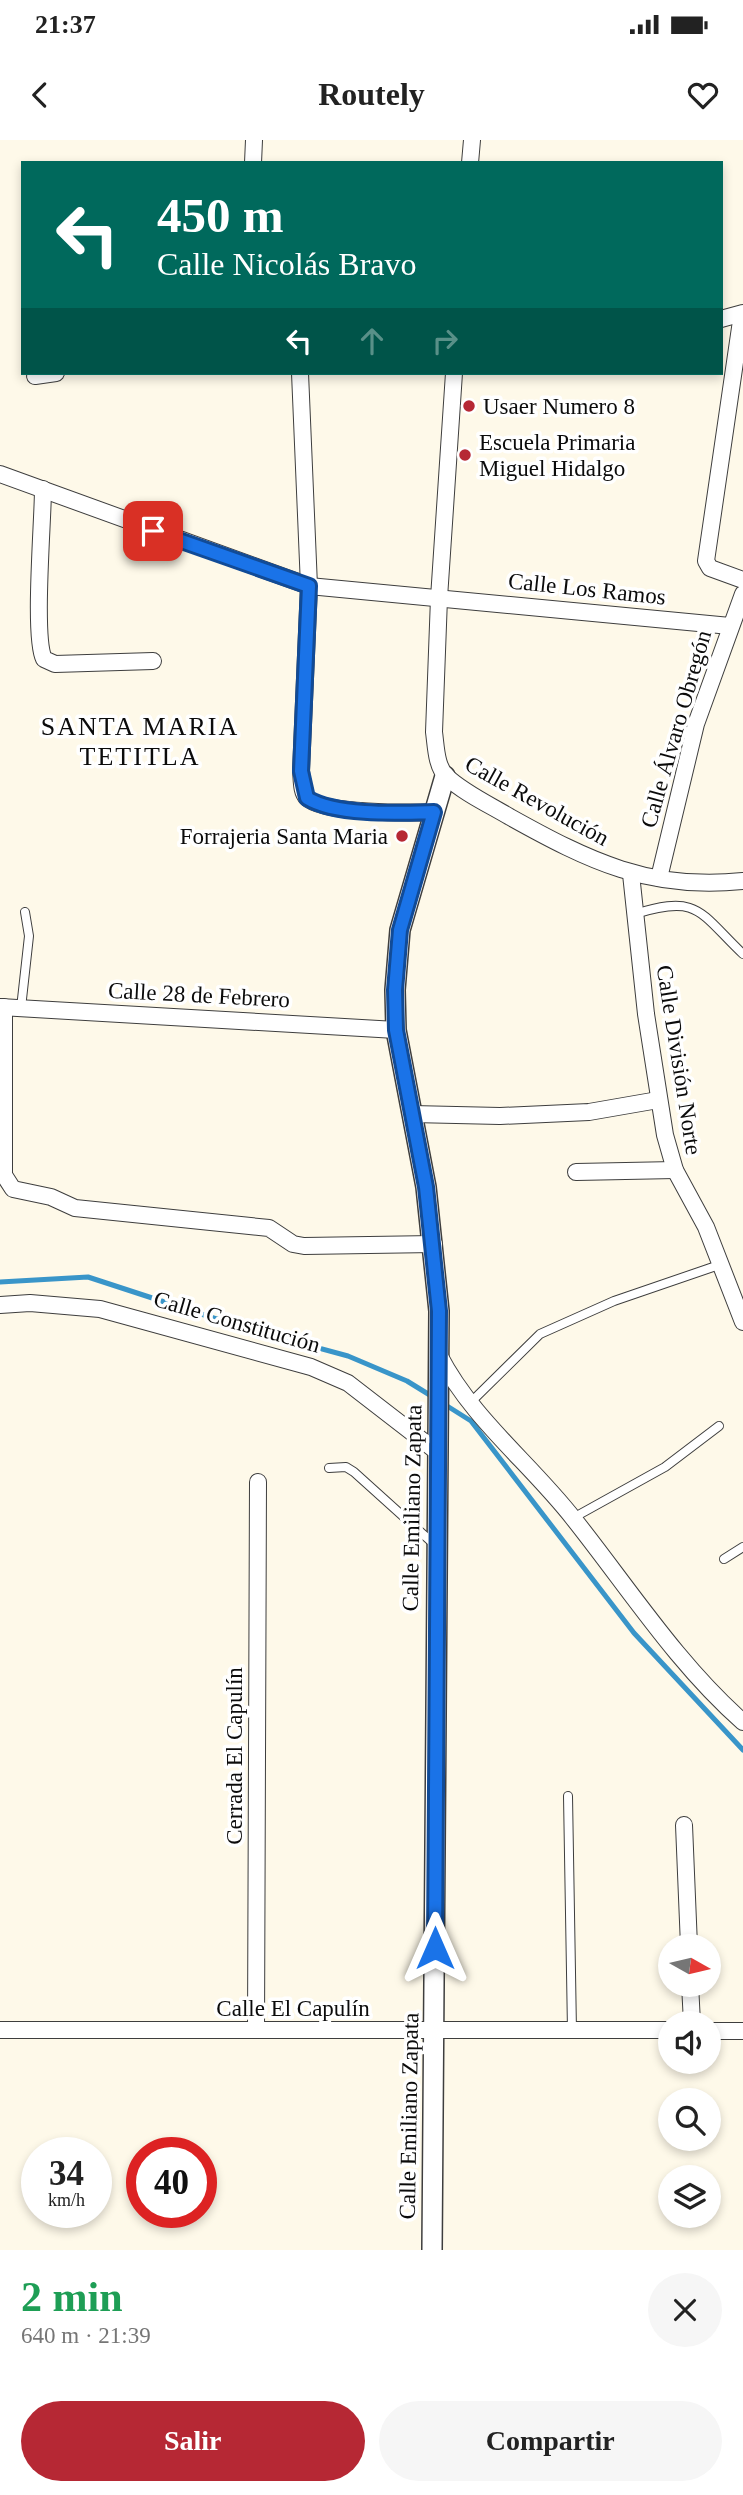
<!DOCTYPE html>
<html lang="es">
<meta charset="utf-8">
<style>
body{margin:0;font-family:"Times New Roman",serif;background:#f6f6f6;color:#222;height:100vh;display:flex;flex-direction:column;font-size:26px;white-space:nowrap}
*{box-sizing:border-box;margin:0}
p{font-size:23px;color:#767676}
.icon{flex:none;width:38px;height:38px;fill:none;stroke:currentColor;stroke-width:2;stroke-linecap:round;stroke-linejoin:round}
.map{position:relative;height:2110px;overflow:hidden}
.drawer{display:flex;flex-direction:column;background:#fff;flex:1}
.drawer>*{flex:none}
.hud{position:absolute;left:21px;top:21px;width:702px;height:214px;border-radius:0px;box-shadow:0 4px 10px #0003;background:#00695c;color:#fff;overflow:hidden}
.needle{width:46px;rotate:98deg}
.buttons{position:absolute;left:658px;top:1794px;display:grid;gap:14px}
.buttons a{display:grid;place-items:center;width:63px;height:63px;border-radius:50%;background:#fff;box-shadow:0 4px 10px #0003;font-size:35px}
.speed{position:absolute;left:21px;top:1997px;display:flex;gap:14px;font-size:35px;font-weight:700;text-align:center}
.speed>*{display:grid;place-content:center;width:91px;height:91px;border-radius:50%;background:#fff;box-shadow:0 4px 10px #0003;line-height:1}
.speed small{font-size:18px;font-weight:400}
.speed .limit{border:10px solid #d22;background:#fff;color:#111}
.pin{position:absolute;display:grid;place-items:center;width:60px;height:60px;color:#fff;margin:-30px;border-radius:14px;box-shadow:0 4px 10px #0006}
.me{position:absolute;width:77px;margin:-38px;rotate:0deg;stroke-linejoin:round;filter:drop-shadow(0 0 5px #0008)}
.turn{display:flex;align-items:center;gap:24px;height:147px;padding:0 21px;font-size:32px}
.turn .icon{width:91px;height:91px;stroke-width:2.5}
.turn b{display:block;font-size:49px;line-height:60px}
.lanes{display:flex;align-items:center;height:66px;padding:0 21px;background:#0003;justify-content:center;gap:35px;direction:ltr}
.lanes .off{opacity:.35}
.round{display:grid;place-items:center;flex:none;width:74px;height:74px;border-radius:37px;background:#f6f6f6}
.summary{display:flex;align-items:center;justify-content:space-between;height:119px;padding:0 21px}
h1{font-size:42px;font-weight:700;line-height:52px;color:#1e9e55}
.cta{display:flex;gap:14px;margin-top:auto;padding:14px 21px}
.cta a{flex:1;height:80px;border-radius:42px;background:#b62834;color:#fff;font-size:28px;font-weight:700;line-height:80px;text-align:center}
.cta a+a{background:#f6f6f6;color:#222}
.status{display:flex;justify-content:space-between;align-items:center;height:49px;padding:0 35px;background:#fff;direction:ltr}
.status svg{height:19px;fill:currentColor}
header{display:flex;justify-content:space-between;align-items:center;height:91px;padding:0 21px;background:#fff;font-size:32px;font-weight:700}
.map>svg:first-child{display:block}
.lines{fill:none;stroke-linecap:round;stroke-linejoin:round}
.stream{stroke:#3995c9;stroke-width:5}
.service-casing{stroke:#3e3e3e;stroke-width:10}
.minor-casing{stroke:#3e3e3e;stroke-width:18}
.tertiary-casing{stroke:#3e3e3e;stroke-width:22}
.service{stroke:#fff;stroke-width:8}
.minor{stroke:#fff;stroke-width:16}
.tertiary{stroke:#fff;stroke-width:19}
.route-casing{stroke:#114b97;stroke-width:18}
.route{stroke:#1a73e8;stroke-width:12}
.poi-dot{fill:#b62834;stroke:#fff;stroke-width:2.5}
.labels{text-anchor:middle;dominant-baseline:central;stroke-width:7;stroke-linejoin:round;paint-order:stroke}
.poi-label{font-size:23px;fill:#0b0b0b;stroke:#fff;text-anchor:start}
.street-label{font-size:23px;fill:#0b0b0b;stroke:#fff}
.quarter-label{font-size:26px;letter-spacing:2px;fill:#0b0b0b;stroke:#fff}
</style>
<div class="status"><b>21:37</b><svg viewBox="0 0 49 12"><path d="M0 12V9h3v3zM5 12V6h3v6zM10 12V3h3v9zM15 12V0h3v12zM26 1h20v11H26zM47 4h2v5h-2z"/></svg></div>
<header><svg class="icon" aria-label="back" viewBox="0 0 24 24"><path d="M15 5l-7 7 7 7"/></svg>Routely<svg class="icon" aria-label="heart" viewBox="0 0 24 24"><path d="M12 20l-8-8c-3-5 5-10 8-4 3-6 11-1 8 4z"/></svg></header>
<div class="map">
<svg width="743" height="2110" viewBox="0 0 743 2110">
<rect width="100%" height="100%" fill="#fef9e9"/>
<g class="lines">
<g class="stream">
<polyline points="0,1142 88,1137 241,1187 348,1216 407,1241 433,1257"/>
<polyline points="444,1264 471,1281 634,1493 743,1610"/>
</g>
<defs>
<g id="service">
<path d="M635,774C699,754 699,772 743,814"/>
<polyline points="21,868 29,796 25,772"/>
<polyline points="470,1263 540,1194 614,1161 719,1125"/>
<polyline points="329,1328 346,1327 354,1332 435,1405"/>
<polyline points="573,1378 665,1327 719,1286"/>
<polyline points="724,1419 743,1407"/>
<polyline points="568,1656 572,1891"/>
</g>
<g id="minor">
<polyline points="253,23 254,0"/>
<polyline points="470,23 472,0"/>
<polyline points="742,174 706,421 710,428 743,440"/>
<polyline points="721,179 743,173"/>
<path d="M300,233L309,446L301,631C302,640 301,652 307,658C323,674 411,673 434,672"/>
<path d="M454,233L439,458L434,592C436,606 436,627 447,637C464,653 490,665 510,677C589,721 650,751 743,741"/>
<polyline points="35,236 56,233"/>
<polyline points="0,334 309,446 730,486"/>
<path d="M43,349C43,381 33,497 44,519L55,524L153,521"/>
<polyline points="631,734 646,874 665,995 675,1030 706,1087 743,1182"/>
<polyline points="659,738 696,584 743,454"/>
<polyline points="0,867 396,890"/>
<polyline points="4,867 4,1035 13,1049 51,1057 75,1068 269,1088 293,1104 304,1106 434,1104"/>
<polyline points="412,974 500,976 589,972 658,960"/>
<polyline points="576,1032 675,1030"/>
<polyline points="0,1165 30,1163 100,1169 311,1227 348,1243 436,1311"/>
<path d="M439,1215C472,1279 529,1322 573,1378C628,1447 677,1524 743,1582"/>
<polyline points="684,1685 689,1806"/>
<polyline points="690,1844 692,1883"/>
<polyline points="0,1890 670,1890"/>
<polyline points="256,1890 258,1342"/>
<polyline points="709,1891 743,1891"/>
</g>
<polyline id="tertiary" points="432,2110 439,1171 426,1047 396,890 395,850 400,790 445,636"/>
</defs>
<use href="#service" class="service-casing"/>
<use href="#minor" class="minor-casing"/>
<use href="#tertiary" class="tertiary-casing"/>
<use href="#service" class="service"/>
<use href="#minor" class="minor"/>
<use href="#tertiary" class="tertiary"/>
</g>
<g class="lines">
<defs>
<path id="route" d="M153,391L309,446L301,631L307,658C336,676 399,673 434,672L400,790L395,850L396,890L426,1047L439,1171L435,1808"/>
</defs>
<use href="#route" class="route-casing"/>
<use href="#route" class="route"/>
</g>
<g class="poi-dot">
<circle cx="469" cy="266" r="7"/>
<circle cx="465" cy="315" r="7"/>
<circle cx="402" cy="696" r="7"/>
</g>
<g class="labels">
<g class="poi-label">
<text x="483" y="266">Usaer Numero 8</text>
<text x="479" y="302">Escuela Primaria<tspan x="479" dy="26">Miguel Hidalgo</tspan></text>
<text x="388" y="696" text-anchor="end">Forrajeria Santa Maria</text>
</g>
<g class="street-label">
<text transform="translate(587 449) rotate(6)">Calle Los Ramos</text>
<text transform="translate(676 589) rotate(-74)">Calle Álvaro Obregón</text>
<text transform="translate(537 661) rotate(29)">Calle Revolución</text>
<text transform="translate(199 855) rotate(3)">Calle 28 de Febrero</text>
<text transform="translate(679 920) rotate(81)">Calle División Norte</text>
<text transform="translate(237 1182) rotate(16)">Calle Constitución</text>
<text transform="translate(412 1368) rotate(-89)">Calle Emiliano Zapata</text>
<text transform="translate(234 1616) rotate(-90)">Cerrada El Capulín</text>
<text x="293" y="1868">Calle El Capulín</text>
<text transform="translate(409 1976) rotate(-89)">Calle Emiliano Zapata</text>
</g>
<g class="quarter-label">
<text x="140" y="586">SANTA MARIA<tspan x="140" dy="30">TETITLA</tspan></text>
</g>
</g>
</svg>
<div class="buttons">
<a><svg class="needle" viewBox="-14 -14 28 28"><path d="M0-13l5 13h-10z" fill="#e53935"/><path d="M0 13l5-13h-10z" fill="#767676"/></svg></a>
<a><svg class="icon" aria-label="sound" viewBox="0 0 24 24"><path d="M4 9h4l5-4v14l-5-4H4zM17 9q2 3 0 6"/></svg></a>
<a><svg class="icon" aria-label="search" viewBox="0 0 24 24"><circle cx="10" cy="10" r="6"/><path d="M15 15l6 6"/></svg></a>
<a><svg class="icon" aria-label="layers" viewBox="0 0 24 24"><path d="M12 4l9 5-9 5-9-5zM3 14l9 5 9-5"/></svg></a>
</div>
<div class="speed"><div>34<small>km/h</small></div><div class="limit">40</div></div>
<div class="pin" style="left:153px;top:391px;background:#d93025"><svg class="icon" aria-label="arrive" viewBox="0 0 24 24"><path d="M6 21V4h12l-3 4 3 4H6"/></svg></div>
<svg class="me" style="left:435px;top:1808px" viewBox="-20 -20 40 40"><path d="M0-17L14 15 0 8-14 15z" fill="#1a73e8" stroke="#fff" stroke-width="4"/></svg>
<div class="hud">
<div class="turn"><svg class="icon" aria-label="left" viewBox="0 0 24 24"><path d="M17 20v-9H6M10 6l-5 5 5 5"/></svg><div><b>450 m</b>Calle Nicolás Bravo</div></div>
<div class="lanes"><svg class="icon" aria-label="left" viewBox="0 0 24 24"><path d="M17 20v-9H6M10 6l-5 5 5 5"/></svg><svg class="icon off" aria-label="ahead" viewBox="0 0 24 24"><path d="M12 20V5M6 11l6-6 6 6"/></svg><svg class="icon off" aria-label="right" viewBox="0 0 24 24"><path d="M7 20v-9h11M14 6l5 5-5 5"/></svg></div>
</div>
</div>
<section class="drawer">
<div class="summary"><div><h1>2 min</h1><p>640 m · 21:39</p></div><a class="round"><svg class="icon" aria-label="close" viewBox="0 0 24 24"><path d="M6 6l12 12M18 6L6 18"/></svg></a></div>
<div class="cta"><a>Salir</a><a>Compartir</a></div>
</section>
